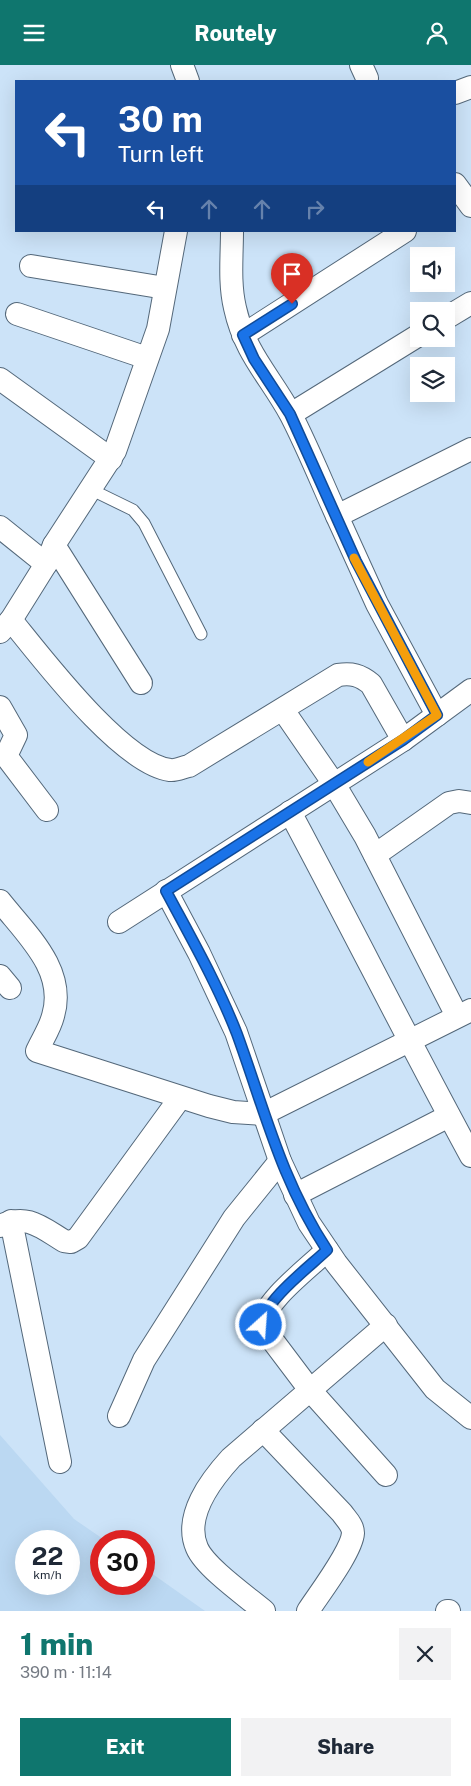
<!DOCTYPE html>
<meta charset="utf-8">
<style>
body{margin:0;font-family:"Public Sans",sans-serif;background:#f2f2f3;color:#1f2937;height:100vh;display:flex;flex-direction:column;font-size:19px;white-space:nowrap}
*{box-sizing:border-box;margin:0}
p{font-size:16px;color:#747a83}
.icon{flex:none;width:28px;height:28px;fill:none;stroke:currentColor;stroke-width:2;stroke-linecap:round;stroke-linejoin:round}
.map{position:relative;height:1546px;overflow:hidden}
.panel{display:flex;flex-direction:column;background:#fff;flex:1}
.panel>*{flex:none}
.guide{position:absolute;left:15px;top:15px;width:441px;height:152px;border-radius:0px;box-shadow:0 5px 20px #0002;background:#1a4fa0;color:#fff;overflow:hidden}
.controls{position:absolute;left:410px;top:182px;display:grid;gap:10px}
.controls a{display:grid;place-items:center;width:45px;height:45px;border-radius:0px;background:#fff;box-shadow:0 5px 20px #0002;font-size:25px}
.speed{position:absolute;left:15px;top:1465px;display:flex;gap:10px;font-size:25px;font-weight:700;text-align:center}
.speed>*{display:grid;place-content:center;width:65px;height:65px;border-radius:50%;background:#fff;box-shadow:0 5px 20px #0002;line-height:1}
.speed small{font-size:12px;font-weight:400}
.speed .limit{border:8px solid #d22;background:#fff;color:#111}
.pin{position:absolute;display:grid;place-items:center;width:42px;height:42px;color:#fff;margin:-51px -21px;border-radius:50% 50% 50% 0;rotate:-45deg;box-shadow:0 0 5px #0007}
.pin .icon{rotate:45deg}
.me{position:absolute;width:55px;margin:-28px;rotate:26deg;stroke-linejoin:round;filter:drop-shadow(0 0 4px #0008)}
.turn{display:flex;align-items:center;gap:18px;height:105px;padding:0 20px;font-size:22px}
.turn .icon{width:65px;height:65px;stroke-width:2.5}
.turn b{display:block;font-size:35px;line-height:42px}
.lanes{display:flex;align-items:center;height:48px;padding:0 20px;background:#0003;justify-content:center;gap:25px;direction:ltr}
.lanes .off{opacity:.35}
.round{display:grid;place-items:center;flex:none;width:52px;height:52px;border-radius:0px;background:#f2f2f3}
.overview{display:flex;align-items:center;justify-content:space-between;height:85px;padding:0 20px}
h1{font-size:30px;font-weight:800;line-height:38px;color:#0f766e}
.action{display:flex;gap:10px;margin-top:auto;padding:10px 20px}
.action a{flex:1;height:58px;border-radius:0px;background:#0f766e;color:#fff;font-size:20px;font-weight:800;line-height:58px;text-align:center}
.action a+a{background:#f2f2f3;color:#1f2937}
header{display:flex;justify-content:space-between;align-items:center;height:65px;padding:0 20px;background:#0f766e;color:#fff;font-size:22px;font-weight:800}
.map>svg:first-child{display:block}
.built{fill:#bbd8f2;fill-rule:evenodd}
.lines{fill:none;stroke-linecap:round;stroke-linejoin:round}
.lane-casing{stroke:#54687a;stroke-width:13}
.street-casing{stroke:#54687a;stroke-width:24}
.lane{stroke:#fff;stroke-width:11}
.street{stroke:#fff;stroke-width:22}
.route-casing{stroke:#114b97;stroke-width:12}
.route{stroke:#1a73e8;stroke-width:9}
.slow{stroke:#f59e0b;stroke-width:9}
</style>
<header><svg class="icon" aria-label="menu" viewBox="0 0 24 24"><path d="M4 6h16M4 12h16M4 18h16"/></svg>Routely<svg class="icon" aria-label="person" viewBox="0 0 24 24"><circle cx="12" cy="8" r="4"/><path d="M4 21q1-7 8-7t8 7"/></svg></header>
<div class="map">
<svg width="471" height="1546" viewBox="0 0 471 1546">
<rect width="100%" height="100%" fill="#cce3f8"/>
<path class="built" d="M0,1370L74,1454L106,1476H101V1519H144V1503L205,1546H0ZM26,1476H69V1519H26Z"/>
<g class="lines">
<defs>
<polyline id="lane" points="92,425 133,445 144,458 201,569"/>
<g id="street">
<polyline points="182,0 188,16"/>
<polyline points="361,0 367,13"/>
<polyline points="455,28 471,22"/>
<polyline points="455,119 471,141"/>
<path d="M232,166C232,191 229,218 235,243C245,289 270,311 291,350C308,383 322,418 337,451L471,384"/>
<polyline points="31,201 165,223"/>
<polyline points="17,249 147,293"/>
<polyline points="446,253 471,238"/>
<polyline points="243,270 405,166"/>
<polyline points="0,314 111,394"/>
<polyline points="291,349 419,270"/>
<polyline points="337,451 377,539 437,650"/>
<polyline points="0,462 46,499"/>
<polyline points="54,480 141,618"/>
<path d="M11,555C42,593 122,699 170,705C176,706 183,702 189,701L338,610C352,608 360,610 371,619L403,675L471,625"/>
<polyline points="0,567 11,555 46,499 54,480 115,386 158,264 176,166"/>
<polyline points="0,642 16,670 6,691 47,745"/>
<polyline points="283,645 334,719 365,771 457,951"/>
<path d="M290,747C351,861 409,977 471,1091"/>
<polyline points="375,790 449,738 459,736 471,738"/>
<polyline points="166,826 199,888 236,967 280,1096 309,1158 336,1198 435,1324 471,1353"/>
<path d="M0,836C26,869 67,905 53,951C50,963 42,975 37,986L209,1041L233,1047L263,1049L471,945"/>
<polyline points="119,857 403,675"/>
<polyline points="0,911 10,923"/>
<polyline points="295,1130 449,1051"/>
<polyline points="11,1156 60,1397"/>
<path d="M0,1161C27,1148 41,1162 64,1176L71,1177L78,1173L180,1033"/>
<path d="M327,1185C309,1203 265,1235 261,1260L310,1325L386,1410"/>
<polyline points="119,1351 144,1295 234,1153 280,1096"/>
<path d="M263,1365L342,1448C346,1454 353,1460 353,1468C352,1486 319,1529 308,1546"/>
<path d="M264,1546C246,1531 205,1502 197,1483C183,1451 211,1415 231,1393L386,1260"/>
<polyline points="447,1546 449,1546"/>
</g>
</defs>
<use href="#lane" class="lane-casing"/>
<use href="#street" class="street-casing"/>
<use href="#lane" class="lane"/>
<use href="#street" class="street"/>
</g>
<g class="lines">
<defs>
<path id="route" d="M261,1260C265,1235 308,1203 327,1185C281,1115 265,1046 237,969C218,920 191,873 166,826L403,675L437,650L356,496L290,349L254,294L243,270L292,239"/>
</defs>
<use href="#route" class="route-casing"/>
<use href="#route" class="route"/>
<polyline class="slow" points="354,493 437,650 368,697"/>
</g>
</svg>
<div class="controls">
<a><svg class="icon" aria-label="sound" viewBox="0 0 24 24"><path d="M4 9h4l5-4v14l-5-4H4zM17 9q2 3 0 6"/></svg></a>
<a><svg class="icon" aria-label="search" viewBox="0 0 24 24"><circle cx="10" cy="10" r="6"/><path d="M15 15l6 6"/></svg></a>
<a><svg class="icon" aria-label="layers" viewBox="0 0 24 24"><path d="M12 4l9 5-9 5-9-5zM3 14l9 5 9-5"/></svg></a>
</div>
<div class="speed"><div>22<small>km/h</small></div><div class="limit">30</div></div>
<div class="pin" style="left:292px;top:239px;background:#d93025"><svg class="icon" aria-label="arrive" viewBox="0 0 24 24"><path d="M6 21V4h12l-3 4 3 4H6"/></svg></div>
<svg class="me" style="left:261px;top:1260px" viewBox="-20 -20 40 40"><circle r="17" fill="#1a73e8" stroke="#fff" stroke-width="3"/><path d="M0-11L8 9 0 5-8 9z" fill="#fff"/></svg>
<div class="guide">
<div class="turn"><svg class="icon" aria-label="left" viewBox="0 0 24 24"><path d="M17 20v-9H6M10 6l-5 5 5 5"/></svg><div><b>30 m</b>Turn left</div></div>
<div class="lanes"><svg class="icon" aria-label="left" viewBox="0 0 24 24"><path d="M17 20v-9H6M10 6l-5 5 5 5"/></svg><svg class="icon off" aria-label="ahead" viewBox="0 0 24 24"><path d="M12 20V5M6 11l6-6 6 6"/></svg><svg class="icon off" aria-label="ahead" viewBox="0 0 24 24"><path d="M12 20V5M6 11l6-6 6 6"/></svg><svg class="icon off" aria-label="right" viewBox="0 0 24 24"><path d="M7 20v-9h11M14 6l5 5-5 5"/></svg></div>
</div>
</div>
<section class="panel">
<div class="overview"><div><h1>1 min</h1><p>390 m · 11:14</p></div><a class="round"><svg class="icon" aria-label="close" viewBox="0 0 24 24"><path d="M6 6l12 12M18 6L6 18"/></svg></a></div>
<div class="action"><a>Exit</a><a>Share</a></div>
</section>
